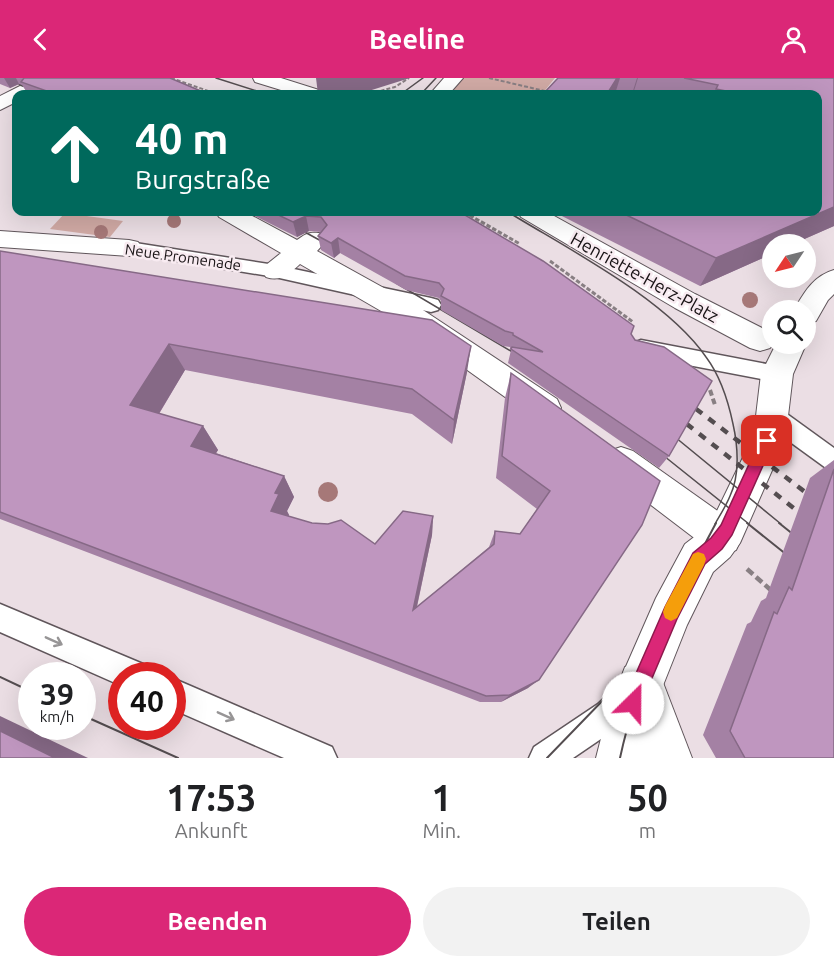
<!DOCTYPE html>
<html lang="de">
<meta charset="utf-8">
<style>
body{margin:0;font-family:Ubuntu,sans-serif;background:#f2f2f2;color:#202124;height:100vh;display:flex;flex-direction:column;font-size:22px;white-space:nowrap}
*{box-sizing:border-box;margin:0}
p{font-size:20px;color:#757577}
.icon{flex:none;width:33px;height:33px;fill:none;stroke:currentColor;stroke-width:2;stroke-linecap:round;stroke-linejoin:round}
.map{position:relative;height:680px;overflow:hidden}
.side{display:flex;flex-direction:column;background:#fff;flex:1}
.side>*{flex:none}
.top-card{position:absolute;left:12px;top:12px;width:810px;height:126px;border-radius:12px;box-shadow:0 6px 24px #0002;background:#00695c;color:#fff;overflow:hidden}
.needle{width:39px;rotate:235deg}
.tools{position:absolute;left:762px;top:156px;display:grid;gap:12px}
.tools a{display:grid;place-items:center;width:54px;height:54px;border-radius:50%;background:#fff;box-shadow:0 6px 24px #0002;font-size:30px}
.speed{position:absolute;left:18px;top:584px;display:flex;gap:12px;font-size:30px;font-weight:700;text-align:center}
.speed>*{display:grid;place-content:center;width:78px;height:78px;border-radius:50%;background:#fff;box-shadow:0 6px 24px #0002;line-height:1}
.speed small{font-size:15px;font-weight:400}
.speed .limit{border:9px solid #d22;background:#fff;color:#111}
.pin{position:absolute;display:grid;place-items:center;width:51px;height:51px;color:#fff;margin:-26px;border-radius:12px;box-shadow:0 3px 9px #0006}
.me{position:absolute;width:66px;margin:-33px;rotate:23deg;stroke-linejoin:round;filter:drop-shadow(0 0 4px #0008)}
.turn{display:flex;align-items:center;gap:21px;height:126px;padding:0 24px;font-size:27px}
.turn .icon{width:78px;height:78px;stroke-width:2.5}
.turn b{display:block;font-size:42px;line-height:51px}
.eta{display:flex;justify-content:space-evenly;align-items:center;height:102px;text-align:center}
.eta b{font-size:36px;font-weight:600;line-height:42px}
.primary-button{display:flex;gap:12px;margin-top:auto;padding:12px 24px}
.primary-button a{flex:1;height:69px;border-radius:36px;background:#db2777;color:#fff;font-size:24px;font-weight:600;line-height:69px;text-align:center}
.primary-button a+a{background:#f2f2f2;color:#202124}
header{display:flex;justify-content:space-between;align-items:center;height:78px;padding:0 24px;background:#db2777;color:#fff;font-size:27px;font-weight:600}
.map>svg:first-child{display:block}
.green{fill:#d1aaa5}
.lines{fill:none;stroke-linecap:round;stroke-linejoin:round}
.lane-casing{stroke:#60565b;stroke-width:3}
.street-casing{stroke:#60565b;stroke-width:2}
.secondary-casing{stroke:#60565b;stroke-width:2}
.path-far3{stroke:#887f83;stroke-width:2;stroke-dasharray:4 2;stroke-linecap:butt}
.path-far2{stroke:#887f83;stroke-width:3;stroke-dasharray:4.5 2;stroke-linecap:butt}
.path-far1{stroke:#887f83;stroke-width:4;stroke-dasharray:6 3;stroke-linecap:butt}
.path{stroke:#887f83;stroke-width:4.5;stroke-dasharray:8 4;stroke-linecap:butt}
.lane{fill:#fff;fill-rule:evenodd}
.street{fill:#fff;fill-rule:evenodd}
.secondary{fill:#fff;fill-rule:evenodd}
.tram-far1{stroke:#544d50;stroke-width:1.5}
.tram{stroke:#544d50;stroke-width:2}
.rail-far1{stroke:#544d50;stroke-width:4.5;stroke-dasharray:8 8;stroke-linecap:butt}
.rail{stroke:#544d50;stroke-width:6;stroke-dasharray:10 10;stroke-linecap:butt}
.tree{fill:#a67878}
.wall{fill:#a481a4}
.shaded-wall{fill:#866986}
.building{fill:#bf96bf;stroke:#866986;stroke-width:1.5}
.oneway{stroke:#979596}
.route{fill:#db2777;stroke:#8e194d;stroke-width:1.5}
.slow{fill:#f59e0b}
.labels{text-anchor:middle;dominant-baseline:central;stroke-width:5;stroke-linejoin:round;paint-order:stroke}
.far-street-label{font-size:15px;fill:#181315;stroke:#f8ebf1}
.street-label{font-size:18px;fill:#181315;stroke:#f8ebf1}
</style>
<header><svg class="icon" aria-label="back" viewBox="0 0 24 24"><path d="M15 5l-7 7 7 7"/></svg>Beeline<svg class="icon" aria-label="person" viewBox="0 0 24 24"><circle cx="12" cy="8" r="4"/><path d="M4 21q1-7 8-7t8 7"/></svg></header>
<div class="map">
<svg width="834" height="680" viewBox="0 0 834 680">
<rect width="100%" height="100%" fill="#ebdee4"/>
<g class="green">
<polygon points="462,0 555,0 542,16 446,16"/>
<polygon points="65,135 123,143 110,159 50,151"/>
</g>
<g class="lines">
<defs>
<g id="lane">
<polygon points="129,164 275,187 431,220 438,222 441,227 438,232 431,234 275,199 123,174 120,170 123,166"/>
<polygon points="641,262 777,288 784,290 788,296 784,302 777,304 641,278 634,275 631,270 634,265"/>
<polygon points="772,329 780,331 834,370 834,393 826,390 764,345 761,338 764,331"/>
<polygon points="0,526 143,586 147,597 122,597 122,608 0,554"/>
<polygon points="172,600 332,669 337,680 284,680 172,631"/>
<polygon points="628,604 639,608 643,619 639,630 620,648 573,680 529,680 534,669 598,626 617,608"/>
</g>
<g id="street">
<polygon points="253,0 281,0 319,12 322,16 294,16 255,4"/>
<polygon points="444,0 463,0 449,16 430,16"/>
<polygon points="20,8 27,10 30,14 28,16 16,16 16,24 0,32 0,18"/>
<path d="M216,134H245L297,162C306,155 312,153 323,156L327,162L317,173L420,230L557,321L561,330L557,339L545,343L533,339L400,244L300,186C289,196 281,204 266,199L262,193L266,187L281,175L219,139Z"/>
<polygon points="518,134 547,134 695,216 770,254 773,266 770,270 760,273 750,270 675,230 521,139"/>
<polygon points="0,153 129,162 138,164 142,170 138,176 129,178 0,169"/>
<polygon points="621,369 633,373 736,446 742,459 736,472 723,477 710,472 609,395 604,384 609,373"/>
<polygon points="641,583 657,589 692,680 644,680 619,605 625,589"/>
</g>
<g id="secondary">
<path d="M834,192V216L828,222L816,243L806,246V232H794C804,215 813,198 834,192Z"/>
<polygon points="806,265 806,266 793,296 788,338 781,372 740,465 730,479 713,494 687,547 656,625 644,680 596,680 610,625 656,520 685,466 702,453 714,439 747,371 756,338 761,296 776,266"/>
</g>
</defs>
<use href="#lane" class="lane-casing"/>
<use href="#street" class="street-casing"/>
<use href="#secondary" class="secondary-casing"/>
<g class="path-far3">
<polyline points="171,0 217,16"/>
<polyline points="489,0 549,14"/>
<polyline points="369,16 395,9 409,0"/>
</g>
<g class="path-far2">
<polyline points="464,134 520,166"/>
<polyline points="550,183 633,244"/>
</g>
<polyline class="path-far1" points="710,312 715,327"/>
<polyline class="path" points="747,491 773,514"/>
<use href="#lane" class="lane"/>
<use href="#street" class="street"/>
<use href="#secondary" class="secondary"/>
<g class="tram-far1">
<polyline points="6,0 41,16"/>
<polyline points="216,0 266,16"/>
<polyline points="401,16 423,0"/>
<polyline points="421,16 436,0"/>
<polyline points="268,134 334,170"/>
<path d="M508,134C568,171 666,221 706,279C721,299 728,322 733,346C738,368 740,397 730,418C726,428 720,437 715,446"/>
<polyline points="396,205 526,282"/>
<polyline points="664,350 781,446"/>
<polyline points="654,370 749,446"/>
</g>
<g class="tram">
<polyline points="747,445 797,485"/>
<polyline points="779,445 804,465"/>
<polyline points="0,599 32,614"/>
<polyline points="82,637 178,680"/>
<polyline points="547,680 608,617"/>
<path d="M620,680C638,596 676,520 716,445"/>
</g>
<g class="rail-far1">
<polyline points="683,321 834,436"/>
<polyline points="674,336 814,446"/>
</g>
<polyline class="rail" points="812,445 834,462"/>
</g>
<g class="tree">
<circle cx="174" cy="143" r="7"/>
<circle cx="101" cy="154" r="7"/>
<circle cx="750" cy="222" r="8"/>
<circle cx="328" cy="414" r="10"/>
</g>
<g class="wall">
<polygon points="0,0 170,0 208,16 28,16 22,7 19,6 10,10 0,6"/>
<polygon points="558,0 834,0 834,148 793,166 772,166 772,176 700,208 554,134 818,134 818,16 543,16"/>
<polygon points="247,134 460,134 631,256 669,378 659,390 508,285 511,272 510,272 510,269 503,268 441,232 441,223 439,220 406,212 340,175 334,180 321,172 318,158 321,154 309,153 297,159"/>
<polygon points="0,173 467,294 452,366 412,336 185,292 159,336 203,348 218,372 216,375 284,398 294,419 287,433 289,437 288,438 375,466 433,438 432,457 417,529 489,469 495,453 520,456 537,431 496,400 505,320 511,295 660,403 528,610 501,624 480,624 0,441"/>
<polygon points="834,382 834,680 716,680 703,657 747,546 751,544 761,523 766,520 810,400"/>
</g>
<g class="shaded-wall">
<polygon points="4,0 16,0 19,6 10,10"/>
<polygon points="316,0 410,0 359,16 318,16"/>
<polygon points="617,0 620,0 615,16 607,16"/>
<polygon points="637,0 638,0 633,16 632,16"/>
<polygon points="834,129 834,148 793,166 772,166 772,176 700,208 716,180"/>
<polygon points="306,138 309,153 297,159 293,144"/>
<polygon points="338,160 340,175 334,180 331,165"/>
<polygon points="169,266 185,292 149,352 130,327"/>
<polygon points="471,268 467,294 452,366 454,342"/>
<polygon points="203,348 218,372 207,390 191,368"/>
<polygon points="284,398 294,419 287,433 289,437 282,452 271,433 275,415"/>
<polygon points="433,438 432,457 413,546 413,532"/>
<polygon points="539,602 528,610 501,624 510,617"/>
<polygon points="0,638 88,680 55,680 0,653"/>
</g>
<g class="building">
<polygon points="24,0 170,0 208,16 55,16 21,4"/>
<polygon points="558,0 617,0 607,16 543,16"/>
<polygon points="684,0 834,0 834,129 716,180 620,134 818,134 818,16 735,16 736,15 716,11 718,7"/>
<polygon points="272,134 460,134 543,183 634,248 631,256 635,262 664,269 712,303 669,378 511,271 512,269 543,274 513,257 513,255 505,253 441,218 444,211 439,205 405,198 338,160 331,165 318,158 327,147 321,139 306,138 293,144"/>
<polygon points="0,173 432,242 471,268 454,342 412,311 169,266 130,327 203,348 191,368 284,398 275,415 279,416 271,433 312,445 328,446 341,442 375,466 403,433 433,438 413,532 494,466 495,453 520,456 550,413 502,378 511,295 660,403 642,447 539,602 510,617 486,618 0,434"/>
<polygon points="834,391 834,680 745,680 730,653 774,534 777,536 789,509 792,512"/>
<polygon points="0,653 55,680 0,680"/>
</g>
<defs><path id="oneway-shaft" d="M-6 0H5M1.5-3L5.5 0L1.5 3" fill="none" stroke-width="1.6" stroke-linecap="round" stroke-linejoin="round" transform="scale(1.5)"/></defs>
<g class="oneway">
<use href="#oneway-shaft" transform="translate(54 563) rotate(24)"/>
<use href="#oneway-shaft" transform="translate(226 638) rotate(24)"/>
</g>
<polygon class="route" points="767,357 772,358 774,363 732,457 722,471 705,486 677,541 639,631 633,634 626,631 623,625 665,529 693,475 711,460 721,447 762,358"/>
<polygon class="slow" points="698,474 704,476 706,481 704,487 677,540 671,543 665,540 663,534 665,528 693,476"/>
<g class="labels">
<g class="far-street-label">
<text transform="translate(183 179) rotate(8)">Neue Promenade</text>
</g>
<g class="street-label">
<text transform="translate(645 199) rotate(29)">Henriette-Herz-Platz</text>
</g>
</g>
</svg>
<div class="tools">
<a><svg class="needle" viewBox="-14 -14 28 28"><path d="M0-13l5 13h-10z" fill="#e53935"/><path d="M0 13l5-13h-10z" fill="#757577"/></svg></a>
<a><svg class="icon" aria-label="search" viewBox="0 0 24 24"><circle cx="10" cy="10" r="6"/><path d="M15 15l6 6"/></svg></a>
</div>
<div class="speed"><div>39<small>km/h</small></div><div class="limit">40</div></div>
<div class="pin" style="left:767px;top:363px;background:#d93025"><svg class="icon" aria-label="arrive" viewBox="0 0 24 24"><path d="M6 21V4h12l-3 4 3 4H6"/></svg></div>
<svg class="me" style="left:633px;top:625px" viewBox="-20 -20 40 40"><circle r="19" fill="#fff"/><path d="M0-13L10 11 0 6-10 11z" fill="#db2777"/></svg>
<div class="top-card">
<div class="turn"><svg class="icon" aria-label="ahead" viewBox="0 0 24 24"><path d="M12 20V5M6 11l6-6 6 6"/></svg><div><b>40 m</b>Burgstraße</div></div>
</div>
</div>
<section class="side">
<div class="eta">
<div><b>17:53</b><p>Ankunft</p></div>
<div><b>1</b><p>Min.</p></div>
<div><b>50</b><p>m</p></div>
</div>
<div class="primary-button"><a>Beenden</a><a>Teilen</a></div>
</section>
